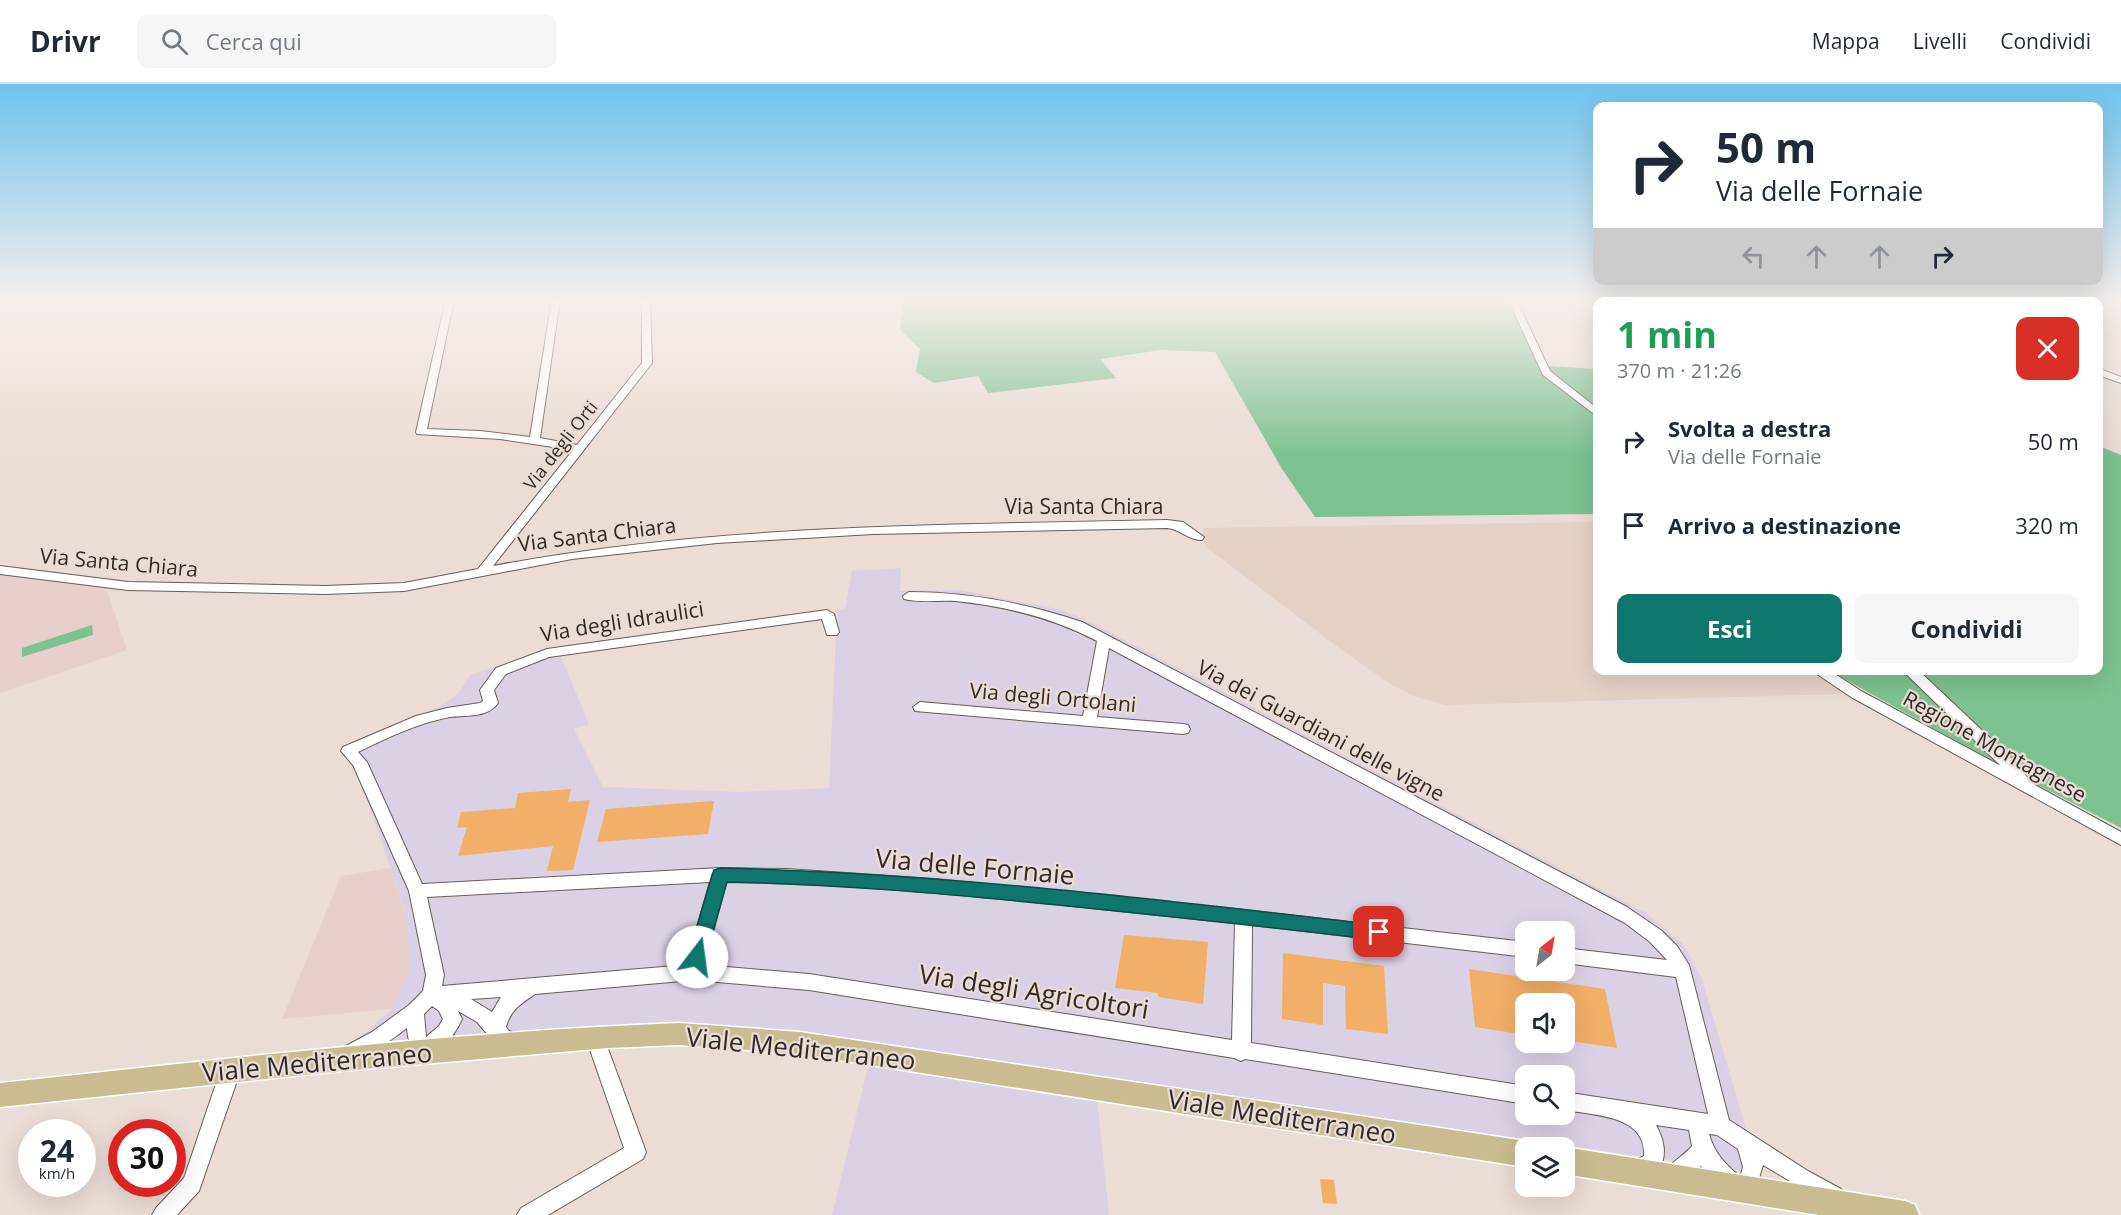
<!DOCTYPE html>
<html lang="it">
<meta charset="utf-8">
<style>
body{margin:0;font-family:"Open Sans",sans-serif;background:#f6f6f7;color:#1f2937;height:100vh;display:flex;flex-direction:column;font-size:22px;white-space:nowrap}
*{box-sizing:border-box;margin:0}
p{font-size:20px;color:#747a83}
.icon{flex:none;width:33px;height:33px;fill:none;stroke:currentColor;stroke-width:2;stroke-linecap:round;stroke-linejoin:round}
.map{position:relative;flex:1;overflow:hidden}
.drawer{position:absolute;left:1593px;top:213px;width:510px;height:378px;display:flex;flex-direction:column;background:#fff;border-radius:12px;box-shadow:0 6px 24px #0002}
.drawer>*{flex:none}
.top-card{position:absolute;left:1593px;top:18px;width:510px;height:183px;border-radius:12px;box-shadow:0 6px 24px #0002;background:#fff;color:#1f2937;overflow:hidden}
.needle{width:39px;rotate:31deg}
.controls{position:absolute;left:1515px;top:837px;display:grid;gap:12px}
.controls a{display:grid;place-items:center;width:60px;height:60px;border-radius:12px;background:#fff;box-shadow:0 6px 24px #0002;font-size:30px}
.speed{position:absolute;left:18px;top:1035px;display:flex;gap:12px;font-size:30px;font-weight:700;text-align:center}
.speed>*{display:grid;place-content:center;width:78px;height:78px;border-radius:50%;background:#fff;box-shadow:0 6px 24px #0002;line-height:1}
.speed small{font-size:15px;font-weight:400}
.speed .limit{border:9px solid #d22;background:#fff;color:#111}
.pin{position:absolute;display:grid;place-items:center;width:51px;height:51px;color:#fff;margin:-26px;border-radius:12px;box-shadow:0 3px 9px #0006}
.me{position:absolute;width:66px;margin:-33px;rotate:15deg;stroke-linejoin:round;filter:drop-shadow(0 0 4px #0008)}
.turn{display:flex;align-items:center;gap:21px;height:126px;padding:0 24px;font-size:27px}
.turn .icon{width:78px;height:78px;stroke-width:2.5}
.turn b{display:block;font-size:42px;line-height:51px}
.lanes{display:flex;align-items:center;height:57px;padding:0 24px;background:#0003;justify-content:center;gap:30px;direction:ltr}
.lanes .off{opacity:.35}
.round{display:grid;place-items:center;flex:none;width:63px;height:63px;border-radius:12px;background:#f6f6f7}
.headline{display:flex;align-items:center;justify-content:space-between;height:102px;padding:0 24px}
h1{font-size:36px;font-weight:700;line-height:45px;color:#1e9e55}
.cta{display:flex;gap:12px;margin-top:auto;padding:12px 24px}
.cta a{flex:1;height:69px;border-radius:12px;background:#0f766e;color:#fff;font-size:24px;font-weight:700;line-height:69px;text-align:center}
.cta a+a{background:#f6f6f7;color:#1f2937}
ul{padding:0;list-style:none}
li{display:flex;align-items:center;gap:18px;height:84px;padding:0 24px}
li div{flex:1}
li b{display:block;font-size:22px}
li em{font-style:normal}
header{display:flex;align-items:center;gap:36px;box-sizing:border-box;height:84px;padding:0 30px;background:#fff;border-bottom:2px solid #e0e1e3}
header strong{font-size:28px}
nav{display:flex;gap:33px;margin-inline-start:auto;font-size:21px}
.search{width:420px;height:54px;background:#f6f6f7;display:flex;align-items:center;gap:15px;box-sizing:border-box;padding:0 21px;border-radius:12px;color:#747a83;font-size:22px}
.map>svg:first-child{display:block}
.commercial{fill:#dbd1e5;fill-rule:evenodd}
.industrial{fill:#e9cfcb}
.built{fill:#e6d1c5}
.green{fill:#7dc290}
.building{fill:#f1af67}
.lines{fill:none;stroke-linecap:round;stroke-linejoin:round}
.minor-casing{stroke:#685c55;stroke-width:2}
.major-casing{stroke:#fff;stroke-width:3}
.minor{fill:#fff;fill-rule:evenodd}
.major{fill:#cabb91;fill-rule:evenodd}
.route{fill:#0f766e;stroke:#0a4d48;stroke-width:1.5}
.labels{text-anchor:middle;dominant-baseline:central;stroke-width:4.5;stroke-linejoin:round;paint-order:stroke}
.far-street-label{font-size:18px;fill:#2f2927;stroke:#ebdcd5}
.street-label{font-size:21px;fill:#2f2927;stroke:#ebdcd5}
.near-street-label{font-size:26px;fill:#2f2927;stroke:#ebdcd5}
</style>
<header>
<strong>Drivr</strong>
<div class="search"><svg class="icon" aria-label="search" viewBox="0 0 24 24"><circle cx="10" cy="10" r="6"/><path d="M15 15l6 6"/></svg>Cerca qui</div>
<nav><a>Mappa</a><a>Livelli</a><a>Condividi</a></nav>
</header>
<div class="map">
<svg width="2121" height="1131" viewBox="0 0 2121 1131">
<rect width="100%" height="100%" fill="#ebdcd5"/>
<path class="commercial" d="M901,484L900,507L960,506L1058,525L1084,535L1646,829L1684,861L1702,895L1759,1089L1095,994L1109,1131H832L874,958L709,942L350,963L392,925L406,831L374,735L349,672L365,652L439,623L458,610L470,591L547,566L559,568L589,640L574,645L604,705L607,703L739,708L829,704L837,526L845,525L852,487ZM1526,848H1564V886H1526ZM1526,920H1564V958H1526ZM1526,992H1564V1030H1526Z"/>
<g class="industrial">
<polygon points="0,490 105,501 127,566 0,609"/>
<polygon points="390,784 406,832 410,884 392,925 282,935 341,792"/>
</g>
<polygon class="built" points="1597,438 1598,586 1812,587 1846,606 1841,610 1445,621 1413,612 1392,601 1335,561 1205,462 1203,444"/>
<g class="green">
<polygon points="898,215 1516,215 1548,282 1597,285 1597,430 1315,433 1282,385 1215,268 1161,266 1100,275 1116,294 988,309 978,292 934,299 916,288 920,265 900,245 903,226"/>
<polygon points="1679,215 1883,215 1885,217 1677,217"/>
<polygon points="2099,362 2121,371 2121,744 2003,683 1830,587 2098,586"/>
<polygon points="92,541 93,551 22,573 22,564"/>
</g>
<g class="building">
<polygon points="571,705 568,718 590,716 573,786 547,787 553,762 458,772 467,743 457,744 461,728 515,724 518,709"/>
<polygon points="714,717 708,750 597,758 606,725"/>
<polygon points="1124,851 1208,858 1203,920 1158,913 1158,909 1115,904"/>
<polygon points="1283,869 1384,882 1388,950 1346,945 1345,902 1323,899 1323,941 1282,935"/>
<polygon points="1469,885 1605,905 1617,964 1564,956 1564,920 1526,920 1526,951 1475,943"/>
<polygon points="1320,1095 1334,1096 1337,1120 1323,1119"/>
</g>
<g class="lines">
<defs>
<g id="minor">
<path d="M446,215H454L427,345L480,347L530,353L552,215H560L540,354L577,361L642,279V215H650L652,279L493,482C716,440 942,441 1167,436L1183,438L1204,453L1202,456C1190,457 1180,445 1167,444L873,450L717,459L572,475L404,507L325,510L128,506L0,490V482L128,498L325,502L404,499L478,485L573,366L500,355L417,350L416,348Z"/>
<polygon points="1508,215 1516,215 1550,287 1598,325 1598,333 1543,291"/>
<polygon points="2098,284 2121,293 2121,299 2098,291"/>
<path d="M909,508C969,508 1025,519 1082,538L1627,823L1662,847L1677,862L1689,881L1729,1036L1808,1087L1841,1105L1844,1112L1841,1119L1834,1122L1827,1119L1763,1081L1756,1104L1735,1113L1719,1102L1701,1082L1679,1100L1672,1103L1665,1100L1662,1093C1667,1080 1683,1073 1692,1062L1689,1046L1656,1041C1664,1056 1667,1069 1660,1085L1638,1096L1631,1093L1628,1086L1631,1079L1644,1072C1647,1031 1593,1031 1564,1026V1008L1708,1030L1676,893L1564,879V864L1667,876L1650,858L1625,839L1109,564L1097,633L1183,640L1188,641L1190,645L1188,649L1183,650L915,627L913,623L920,618L1083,632L1097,557C1053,534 1005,522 955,517C939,516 920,519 904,515L903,512ZM1709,1050L1717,1051L1738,1065L1743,1083L1741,1090L1738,1091C1724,1079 1714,1068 1709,1050Z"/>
<path d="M827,526L834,530L839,548L837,551H827L822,535L549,573L506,590L494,606L498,619C488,634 466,631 450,633C418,639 387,654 358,668L367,678L422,800L720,784L787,785L935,795L1244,826L1526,858V873L1252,841L1251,959L1526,1002V1020L1245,975L1241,977L1234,974L809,906L693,896L535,910C521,920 511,925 506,943L509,947L520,951L522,957L520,963L513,966L495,959L477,938L458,927L462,935C454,952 441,970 423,977L416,974L408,953L407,944C390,957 372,970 351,978L344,975L342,969L344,963L372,948L409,921L423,907L426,891L409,807L353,681L341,667L343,663L416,632L447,624L480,619L483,617L480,606L496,584L547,565ZM710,798L686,881L442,902L444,891L427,813ZM726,798C897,800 1066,822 1235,839L1232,956L809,890L704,881ZM501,913L492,928L471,915ZM432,922L439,927L443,935L439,942L426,953L424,930Z"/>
<polygon points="1811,586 1829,586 1861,607 2001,682 1902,586 1918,586 2008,671 2033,700 2121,748 2121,761 1851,613"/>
<polygon points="595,945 602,948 604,954 646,1068 643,1075 548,1131 517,1131 521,1124 624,1064 586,954 588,948"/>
<polygon points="231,976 238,979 241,985 199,1107 177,1131 152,1131 156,1124 184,1094 221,985 224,979"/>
</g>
<g id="major">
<path d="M679,939L800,948L1526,1057L1536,1061L1537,1064H1526V1083L800,970L679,961L608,964L341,987L0,1023V999C226,975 452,948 679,939Z"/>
<polygon points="1564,1063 1905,1117 1915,1121 1919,1131 1819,1131 1564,1090 1564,1064 1562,1064"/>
</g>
</defs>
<use href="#minor" class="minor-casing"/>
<use href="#major" class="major-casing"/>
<use href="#minor" class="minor"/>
<use href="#major" class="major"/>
</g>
<linearGradient id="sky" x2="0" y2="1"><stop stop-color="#6ec3ec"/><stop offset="0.58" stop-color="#f6efec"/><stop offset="1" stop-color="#f6efec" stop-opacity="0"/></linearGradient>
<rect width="2121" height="373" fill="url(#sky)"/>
<path class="route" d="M720,784C940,789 1161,816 1379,841L1386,843L1388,848L1386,854L1379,856C1272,843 1165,832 1058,821C948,810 837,800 727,798L706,873L704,879L697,881L691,879L688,873L712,791L714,786Z"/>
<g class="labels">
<g class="far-street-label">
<text transform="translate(560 361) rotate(-52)">Via degli Orti</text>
</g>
<g class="street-label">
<text x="1084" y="422">Via Santa Chiara</text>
<text transform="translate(597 450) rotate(-7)">Via Santa Chiara</text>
<text transform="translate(119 478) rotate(5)">Via Santa Chiara</text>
<text transform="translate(622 537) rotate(-9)">Via degli Idraulici</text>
<text transform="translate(1053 613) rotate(5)">Via degli Ortolani</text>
<text transform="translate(1321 646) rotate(28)">Via dei Guardiani delle vigne</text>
<text transform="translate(1995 662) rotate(29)">Regione Montagnese</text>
</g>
<g class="near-street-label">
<text transform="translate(975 782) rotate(5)">Via delle Fornaie</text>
<text transform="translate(1034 907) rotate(9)">Via degli Agricoltori</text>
<text transform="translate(801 964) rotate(6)">Viale Mediterraneo</text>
<text transform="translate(317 978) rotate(-5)">Viale Mediterraneo</text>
<text transform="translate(1282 1032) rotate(9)">Viale Mediterraneo</text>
</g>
</g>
</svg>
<div class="controls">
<a><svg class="needle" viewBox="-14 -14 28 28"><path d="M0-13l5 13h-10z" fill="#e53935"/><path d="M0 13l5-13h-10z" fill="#747a83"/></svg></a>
<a><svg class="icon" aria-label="sound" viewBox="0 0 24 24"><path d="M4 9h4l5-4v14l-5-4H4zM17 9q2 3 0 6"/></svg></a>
<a><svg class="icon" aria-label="search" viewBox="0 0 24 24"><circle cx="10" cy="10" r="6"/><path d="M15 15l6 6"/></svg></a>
<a><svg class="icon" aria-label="layers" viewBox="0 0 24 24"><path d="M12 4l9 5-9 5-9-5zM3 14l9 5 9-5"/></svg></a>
</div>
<div class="speed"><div>24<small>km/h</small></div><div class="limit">30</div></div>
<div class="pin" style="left:1379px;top:848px;background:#d93025"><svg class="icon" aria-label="arrive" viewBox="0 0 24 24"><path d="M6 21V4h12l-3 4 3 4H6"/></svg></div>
<svg class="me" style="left:697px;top:873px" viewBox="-20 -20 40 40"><circle r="19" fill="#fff"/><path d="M0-13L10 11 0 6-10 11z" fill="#0f766e"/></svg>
<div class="top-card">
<div class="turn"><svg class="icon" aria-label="right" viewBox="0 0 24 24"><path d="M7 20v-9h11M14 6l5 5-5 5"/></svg><div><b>50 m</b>Via delle Fornaie</div></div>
<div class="lanes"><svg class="icon off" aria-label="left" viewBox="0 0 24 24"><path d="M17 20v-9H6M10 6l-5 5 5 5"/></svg><svg class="icon off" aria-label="ahead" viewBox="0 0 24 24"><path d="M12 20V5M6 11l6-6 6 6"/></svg><svg class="icon off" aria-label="ahead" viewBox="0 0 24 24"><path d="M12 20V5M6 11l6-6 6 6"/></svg><svg class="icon" aria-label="right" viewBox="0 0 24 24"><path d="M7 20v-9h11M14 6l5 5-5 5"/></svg></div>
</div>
<section class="drawer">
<div class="headline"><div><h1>1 min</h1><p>370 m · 21:26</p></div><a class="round" style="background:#d93025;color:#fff"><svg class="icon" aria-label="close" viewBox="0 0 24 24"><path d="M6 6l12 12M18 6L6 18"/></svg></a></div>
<ul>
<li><svg class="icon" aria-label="right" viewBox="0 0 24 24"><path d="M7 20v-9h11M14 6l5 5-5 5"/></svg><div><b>Svolta a destra</b><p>Via delle Fornaie</p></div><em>50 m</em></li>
<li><svg class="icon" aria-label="arrive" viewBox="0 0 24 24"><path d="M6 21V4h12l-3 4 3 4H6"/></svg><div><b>Arrivo a destinazione</b></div><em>320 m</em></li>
</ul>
<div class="cta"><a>Esci</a><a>Condividi</a></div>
</section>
</div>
